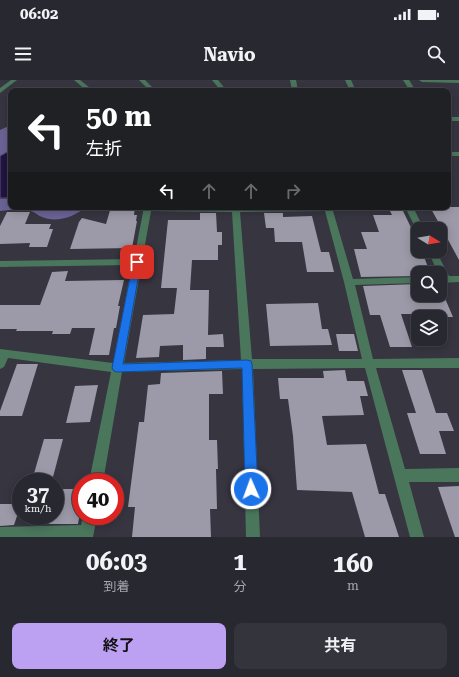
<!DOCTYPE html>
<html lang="ja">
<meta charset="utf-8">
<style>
body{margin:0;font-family:"Roboto Serif","Noto Sans JP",serif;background:#34343c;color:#f1f3f6;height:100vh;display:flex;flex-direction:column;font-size:15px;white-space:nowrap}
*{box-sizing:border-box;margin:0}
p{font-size:13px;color:#a5a6ab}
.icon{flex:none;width:22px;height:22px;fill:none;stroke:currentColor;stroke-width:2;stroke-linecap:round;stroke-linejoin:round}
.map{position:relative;height:457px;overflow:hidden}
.sheet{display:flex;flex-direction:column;background:#282830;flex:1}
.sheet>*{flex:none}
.hud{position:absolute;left:8px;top:8px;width:443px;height:122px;border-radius:8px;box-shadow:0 2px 10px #0003,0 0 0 1px #44444c;background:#202124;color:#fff;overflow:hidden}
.needle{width:26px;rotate:101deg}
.fabs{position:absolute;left:411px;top:142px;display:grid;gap:8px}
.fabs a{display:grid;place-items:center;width:36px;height:36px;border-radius:8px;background:#282830;box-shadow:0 2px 10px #0003,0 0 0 1px #44444c;font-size:20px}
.speed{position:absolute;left:12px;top:393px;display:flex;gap:8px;font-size:20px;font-weight:700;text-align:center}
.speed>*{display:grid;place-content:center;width:52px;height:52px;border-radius:50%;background:#282830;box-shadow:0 2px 10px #0003,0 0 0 1px #44444c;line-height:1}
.speed small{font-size:10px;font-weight:400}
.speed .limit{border:6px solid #d22;background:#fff;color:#111}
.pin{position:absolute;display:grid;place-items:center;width:34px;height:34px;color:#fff;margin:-17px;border-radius:8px;box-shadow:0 2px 6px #0006}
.me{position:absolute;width:44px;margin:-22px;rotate:358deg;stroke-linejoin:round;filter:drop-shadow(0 0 3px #0008)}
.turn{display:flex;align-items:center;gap:14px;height:84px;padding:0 12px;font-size:18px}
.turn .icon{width:52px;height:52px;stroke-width:2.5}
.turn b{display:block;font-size:28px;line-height:34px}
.lanes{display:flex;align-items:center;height:38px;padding:0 12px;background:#0003;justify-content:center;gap:20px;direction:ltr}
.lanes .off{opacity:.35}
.eta{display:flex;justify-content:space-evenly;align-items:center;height:68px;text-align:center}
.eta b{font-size:24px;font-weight:700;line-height:28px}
.primary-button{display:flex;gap:8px;margin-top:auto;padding:8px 12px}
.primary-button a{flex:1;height:46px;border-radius:8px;background:#bca0f2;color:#111;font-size:16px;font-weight:700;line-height:46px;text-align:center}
.primary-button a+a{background:#34343c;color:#f1f3f6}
.status{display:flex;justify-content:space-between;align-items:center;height:28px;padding:0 20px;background:#282830;direction:ltr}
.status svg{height:11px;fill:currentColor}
header{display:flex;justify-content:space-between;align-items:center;height:52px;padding:0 12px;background:#282830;font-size:18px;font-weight:700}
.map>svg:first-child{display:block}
.forest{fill:#6b6397}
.water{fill:#201441;stroke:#5d5476}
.building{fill:#9c9aa8}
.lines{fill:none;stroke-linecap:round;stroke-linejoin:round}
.minor{fill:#4a765c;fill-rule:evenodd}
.route{fill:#1a73e8;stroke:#114b97}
</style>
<div class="status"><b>06:02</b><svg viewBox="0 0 49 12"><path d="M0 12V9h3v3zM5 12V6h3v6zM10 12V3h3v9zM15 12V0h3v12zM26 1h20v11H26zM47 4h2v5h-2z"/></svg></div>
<header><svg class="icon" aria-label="menu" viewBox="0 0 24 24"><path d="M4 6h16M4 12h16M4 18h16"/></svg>Navio<svg class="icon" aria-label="search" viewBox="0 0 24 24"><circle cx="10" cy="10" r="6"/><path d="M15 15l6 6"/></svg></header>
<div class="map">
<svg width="459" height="457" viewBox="0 0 459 457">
<rect width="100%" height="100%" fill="#363540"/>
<g class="forest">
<polygon points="11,45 11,69 0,76 0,50"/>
<path d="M0,119H11V127H85C76,137 55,143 42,137C38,136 35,132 31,131C22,128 9,130 0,131Z"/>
</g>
<polygon class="water" points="11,70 11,118 0,118 0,76"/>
<g class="building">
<polygon points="111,127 135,127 134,135 137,135 136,141 137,141 132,168 70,169 79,142 82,138 106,144"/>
<polygon points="430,127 459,127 459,180 440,145"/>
<polygon points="390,131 403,131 418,162 418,171 422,171 430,193 418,193 418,196 361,197 354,169 367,169 361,152 379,152 373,135 392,135"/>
<polygon points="7,132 30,132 25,144 51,144 49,149 53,149 47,167 29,167 30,163 0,164 0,146"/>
<polygon points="200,133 216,133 217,152 222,152 222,165 218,165 218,180 192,180 190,210 209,210 208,255 223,254 224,267 206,267 206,279 183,280 183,265 160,266 159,277 136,278 143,235 174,234 177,208 161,208 168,140 200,140"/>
<polygon points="264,133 283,133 283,137 312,136 321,172 329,172 334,192 307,192 302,162 275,162 274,148 266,148"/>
<polygon points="68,191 65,201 124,200 118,226 120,226 116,248 114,248 109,275 89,275 95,248 72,248 70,254 52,254 53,251 16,251 17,249 0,249 0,225 40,225 52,192"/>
<polygon points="418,204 418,216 444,216 453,237 428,237 427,234 401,234 412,267 390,267 380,235 370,235 363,206"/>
<polygon points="318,223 322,249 328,249 332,265 270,266 266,224"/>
<polygon points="336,254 354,254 358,271 339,271"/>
<polygon points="17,284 38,284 22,336 0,336 0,331"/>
<polygon points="345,290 347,301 364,301 368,316 360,316 364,335 322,336 327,365 366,364 379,414 385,414 399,457 365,457 352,412 297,410 293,356 288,319 280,319 278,298 324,298 323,291"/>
<polygon points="402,290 422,290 436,333 447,333 454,351 439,351 446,374 420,374 407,333 416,333"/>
<polygon points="222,291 223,314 209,314 209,360 217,360 218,389 216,389 217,429 210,429 211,457 132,457 135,427 128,427 139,342 144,342 148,305 160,304 161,293"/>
<polygon points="98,305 90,342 66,343 75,306"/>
<polygon points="44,359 63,359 53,397 33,397"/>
<polygon points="459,406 459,457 455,457 438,407"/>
<polygon points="55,409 81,409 81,427 78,444 43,444 45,436 55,436"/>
<polygon points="0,424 21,424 14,445 0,446"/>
</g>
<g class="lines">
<g class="minor">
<polygon points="11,0 17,0 0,13 0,8"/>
<polygon points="74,0 80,0 94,11 87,11"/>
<polygon points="139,0 145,0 156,11 150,11"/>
<polygon points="212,0 218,0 227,11 221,11"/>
<polygon points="290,0 296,0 298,11 292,11"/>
<polygon points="345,0 351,0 356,11 350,11"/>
<polygon points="403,0 409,0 416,11 410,11"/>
<polygon points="419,0 459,0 459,3 422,2"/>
<rect x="448" y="37" width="11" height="4"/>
<rect x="448" y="72" width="11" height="4"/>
<path d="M144,127H401L397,129L333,131L353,199L418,197V203L355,205L373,279L459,278V288H376L405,389L459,388V402H409L424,457H410L365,288L253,289L260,457H246L242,289L122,292L103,402H89L111,292L8,278L4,287L0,289V269L113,283L132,185L0,187V181L134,179ZM151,131L232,132L241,280L124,283ZM325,131L344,202L362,279H252L240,132Z"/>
<polygon points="405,127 413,127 424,149 418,149 417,151"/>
<polygon points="428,171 436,171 449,196 459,196 459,202 440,203 440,193 438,193"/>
<polygon points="83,436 97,436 93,457 0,457 0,447 81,445"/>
</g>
</g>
<polygon class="route" points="137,179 141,182 123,284 247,280 251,281 252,284 258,409 256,414 251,415 247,414 245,409 242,288 117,292 114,291 112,288 133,182"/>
</svg>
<div class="fabs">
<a><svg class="needle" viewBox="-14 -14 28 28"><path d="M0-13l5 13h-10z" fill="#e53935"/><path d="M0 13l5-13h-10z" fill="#a5a6ab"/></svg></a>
<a><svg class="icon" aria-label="search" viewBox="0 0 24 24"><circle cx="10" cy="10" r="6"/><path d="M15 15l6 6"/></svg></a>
<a><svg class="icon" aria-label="layers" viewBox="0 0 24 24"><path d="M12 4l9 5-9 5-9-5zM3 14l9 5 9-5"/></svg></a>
</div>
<div class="speed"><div>37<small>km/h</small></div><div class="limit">40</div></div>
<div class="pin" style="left:137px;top:182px;background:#d93025"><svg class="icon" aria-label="arrive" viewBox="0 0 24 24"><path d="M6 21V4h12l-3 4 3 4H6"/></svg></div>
<svg class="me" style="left:251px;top:409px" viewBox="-20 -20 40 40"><circle r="17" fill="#1a73e8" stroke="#fff" stroke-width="3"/><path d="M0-11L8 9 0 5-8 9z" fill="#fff"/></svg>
<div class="hud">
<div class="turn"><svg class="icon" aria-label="left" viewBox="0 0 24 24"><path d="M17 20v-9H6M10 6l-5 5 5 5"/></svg><div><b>50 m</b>左折</div></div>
<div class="lanes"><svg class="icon" aria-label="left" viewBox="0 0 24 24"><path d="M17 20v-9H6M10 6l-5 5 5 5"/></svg><svg class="icon off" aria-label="ahead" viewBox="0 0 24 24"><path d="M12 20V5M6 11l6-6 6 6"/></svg><svg class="icon off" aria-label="ahead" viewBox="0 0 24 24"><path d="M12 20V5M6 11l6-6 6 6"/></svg><svg class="icon off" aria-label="right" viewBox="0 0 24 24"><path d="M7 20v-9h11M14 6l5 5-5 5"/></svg></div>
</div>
</div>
<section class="sheet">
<div class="eta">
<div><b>06:03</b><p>到着</p></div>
<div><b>1</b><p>分</p></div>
<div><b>160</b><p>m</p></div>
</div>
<div class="primary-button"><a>終了</a><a>共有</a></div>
</section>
